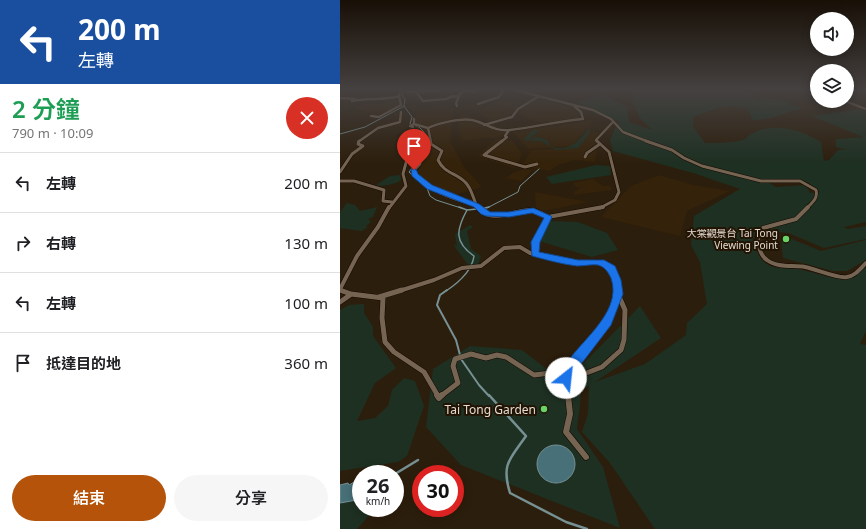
<!DOCTYPE html>
<html lang="zh-TW">
<meta charset="utf-8">
<style>
body{margin:0;font-family:"Noto Sans","Noto Sans TC",sans-serif;background:#f6f6f6;color:#202124;height:100vh;display:flex;flex-direction:column;font-size:15px;white-space:nowrap}
*{box-sizing:border-box;margin:0}
p{font-size:13px;color:#757577}
.icon{flex:none;width:22px;height:22px;fill:none;stroke:currentColor;stroke-width:2;stroke-linecap:round;stroke-linejoin:round}
.map{position:relative;flex:1;overflow:hidden}
.panel{display:flex;flex-direction:column;background:#fff;width:340px}
.panel>*{flex:none}
.top-card{background:#1a4fa0;color:#fff;overflow:hidden}
.tools{position:absolute;left:470px;top:12px;display:grid;gap:8px}
.tools a{display:grid;place-items:center;width:44px;height:44px;border-radius:50%;background:#fff;box-shadow:0 2px 10px #0003;font-size:20px}
.speed{position:absolute;left:12px;top:465px;display:flex;gap:8px;font-size:20px;font-weight:700;text-align:center}
.speed>*{display:grid;place-content:center;width:52px;height:52px;border-radius:50%;background:#fff;box-shadow:0 2px 10px #0003;line-height:1}
.speed small{font-size:10px;font-weight:400}
.speed .limit{border:6px solid #d22;background:#fff;color:#111}
.pin{position:absolute;display:grid;place-items:center;width:34px;height:34px;color:#fff;margin:-41px -17px;border-radius:50% 50% 50% 0;rotate:-45deg;box-shadow:0 0 4px #0007}
.pin .icon{rotate:45deg}
.me{position:absolute;width:44px;margin:-22px;rotate:29deg;stroke-linejoin:round;filter:drop-shadow(0 0 3px #0008)}
.turn{display:flex;align-items:center;gap:14px;height:84px;padding:0 12px;font-size:18px}
.turn .icon{width:52px;height:52px;stroke-width:2.5}
.turn b{display:block;font-size:28px;line-height:34px}
.round{display:grid;place-items:center;flex:none;width:42px;height:42px;border-radius:21px;background:#f6f6f6}
.head{display:flex;align-items:center;justify-content:space-between;height:68px;padding:0 12px}
h1{font-size:24px;font-weight:600;line-height:30px;color:#1e9e55}
.cta{display:flex;gap:8px;margin-top:auto;padding:8px 12px}
.cta a{flex:1;height:46px;border-radius:24px;background:#b45309;color:#fff;font-size:16px;font-weight:600;line-height:46px;text-align:center}
.cta a+a{background:#f6f6f6;color:#202124}
ul{padding:0;list-style:none}
li{display:flex;align-items:center;gap:12px;height:60px;padding:0 12px;border-top:1px solid #e0e0e0}
li div{flex:1}
li b{display:block;font-size:15px}
li em{font-style:normal}
main{display:flex;flex:1;min-height:0}
.map>svg:first-child{display:block}
.built{fill:#34220a}
.green{fill:#1e3022;fill-rule:evenodd}
.water{fill:#477079;stroke:#769093}
.lines{fill:none;stroke-linecap:round;stroke-linejoin:round}
.stream-far3{stroke:#769093;stroke-width:1}
.stream-far2{stroke:#769093;stroke-width:1.5}
.stream-far1{stroke:#769093;stroke-width:2}
.stream{stroke:#769093;stroke-width:2.5}
.minor-far4-casing{stroke:#140700;stroke-width:3}
.minor-far3-casing{stroke:#140700;stroke-width:4}
.minor-far2-casing{stroke:#140700;stroke-width:5}
.minor-far1-casing{stroke:#140700;stroke-width:6}
.minor-casing{stroke:#140700;stroke-width:7}
.minor-far4{stroke:#756451;stroke-width:2.5}
.minor-far3{stroke:#756451;stroke-width:3}
.minor-far2{stroke:#756451;stroke-width:4}
.minor-far1{stroke:#756451;stroke-width:5}
.minor{stroke:#756451;stroke-width:6}
.route{fill:#1a73e8;stroke:#114b97}
.poi-dot{fill:#68d465;stroke:#221404;stroke-width:1.5}
.labels{text-anchor:middle;dominant-baseline:central;stroke-width:4;stroke-linejoin:round;paint-order:stroke}
.poi-label{font-size:10px;fill:#e5dbd0;stroke:#221404;text-anchor:end}
.near-poi-label{font-size:12px;fill:#e5dbd0;stroke:#221404;text-anchor:end}
</style>
<main>
<section class="panel">
<div class="top-card">
<div class="turn"><svg class="icon" aria-label="left" viewBox="0 0 24 24"><path d="M17 20v-9H6M10 6l-5 5 5 5"/></svg><div><b>200 m</b>左轉</div></div>
</div>
<div class="head"><div><h1>2 分鐘</h1><p>790 m · 10:09</p></div><a class="round" style="background:#d93025;color:#fff"><svg class="icon" aria-label="close" viewBox="0 0 24 24"><path d="M6 6l12 12M18 6L6 18"/></svg></a></div>
<ul>
<li><svg class="icon" aria-label="left" viewBox="0 0 24 24"><path d="M17 20v-9H6M10 6l-5 5 5 5"/></svg><div><b>左轉</b></div><em>200 m</em></li>
<li><svg class="icon" aria-label="right" viewBox="0 0 24 24"><path d="M7 20v-9h11M14 6l5 5-5 5"/></svg><div><b>右轉</b></div><em>130 m</em></li>
<li><svg class="icon" aria-label="left" viewBox="0 0 24 24"><path d="M17 20v-9H6M10 6l-5 5 5 5"/></svg><div><b>左轉</b></div><em>100 m</em></li>
<li><svg class="icon" aria-label="arrive" viewBox="0 0 24 24"><path d="M6 21V4h12l-3 4 3 4H6"/></svg><div><b>抵達目的地</b></div><em>360 m</em></li>
</ul>
<div class="cta"><a>結束</a><a>分享</a></div>
</section>
<div class="map">
<svg width="526" height="529" viewBox="0 0 526 529">
<rect width="100%" height="100%" fill="#2c1e0c"/>
<g class="built">
<polygon points="160,99 183,102 168,116 150,121 137,112"/>
<polygon points="196,99 231,106 240,119 201,122 188,119 179,111"/>
<polygon points="48,100 56,101 60,105 40,115 14,108 25,104 43,104"/>
<polygon points="113,109 110,141 124,167 142,187 105,198 75,173 76,112"/>
<polygon points="124,114 166,132 160,137 121,141 118,117"/>
<polygon points="254,120 232,146 188,149 174,132"/>
<polygon points="248,131 258,133 255,162 235,160 218,165 210,171 181,166 192,150 236,148"/>
<polygon points="157,138 173,141 182,154 175,168 138,156"/>
<polygon points="184,169 192,170 182,181 166,178 174,172"/>
<polygon points="319,175 353,185 390,191 347,211 340,236 261,217 291,186"/>
<polygon points="253,179 263,186 270,186 272,190 234,195 234,192 241,187 236,187 233,183"/>
<polygon points="195,192 248,202 203,211 196,208"/>
</g>
<g class="green">
<path d="M292,89H401L404,91H398L417,94L415,98L420,99L424,96L428,99H443L451,105L464,108C447,111 430,121 413,120L408,109C386,102 374,109 353,117V126L365,143C378,143 391,143 403,140C407,138 409,134 413,133C435,122 462,130 481,142L484,161L489,160L498,150H506L496,147V139L523,137L472,116L521,109L526,111V222L504,227L508,229L526,226V239L484,248L448,233L416,230C413,236 414,242 416,248C424,274 443,266 462,270C477,273 492,280 508,279C517,278 519,271 526,268V331L520,344L526,345V529H315L270,463L242,432L248,414L249,386L244,389L242,386L237,429L263,467L280,528L121,465L86,427L93,369L130,346L182,350L221,380L242,385L236,371L300,306L321,338L255,382L305,364L346,335L347,323L367,304L360,262L351,245L354,216L400,189L353,173L273,151L270,140L278,121L255,114L238,102L263,94L287,107L289,122L312,130L300,118L293,102ZM454,179L467,182L480,192L470,193L466,185L436,187L424,180Z"/>
<path d="M248,129H250L248,135L238,148L216,150L201,141L183,140L192,131L200,130L188,140L197,137L207,140L210,146C228,153 238,142 248,129Z"/>
<polygon points="256,165 270,166 271,175 212,184 206,177"/>
<path d="M60,175L61,180C57,184 41,187 36,185L50,176Z"/>
<polygon points="7,203 15,205 20,211 37,207 33,217 28,219 31,222 26,226 28,227 21,231 0,228 0,212"/>
<polygon points="210,221 238,222 267,233 278,250 252,257 199,241"/>
<polygon points="130,225 133,227 127,231 131,249 141,256 138,264 128,265 113,244 117,246 115,234"/>
<polygon points="447,237 481,251 526,240 526,260 507,271 493,271 443,258 441,239"/>
<polygon points="24,304 24,313 33,327 33,336 56,368 35,383 17,421 35,418 48,406 52,390 64,378 75,381 84,406 67,456 58,462 0,471 0,310 9,305"/>
<polygon points="21,492 21,508 36,508 17,529 0,529 0,500"/>
</g>
<g class="water">
<circle cx="216" cy="464" r="19"/>
<polygon points="21,478 21,496 17,500 0,503 0,485 8,483 9,485"/>
</g>
<g class="lines">
<g class="stream-far3">
<polyline points="64,89 62,95 65,99 64,106 72,117 70,124 79,127 84,132 83,145"/>
<polyline points="0,134 25,127 64,106"/>
<polyline points="76,148 67,154 79,160 69,172 87,188 90,196 96,200 121,208"/>
<polyline points="147,208 178,192 180,186 199,169"/>
</g>
<g class="stream-far2">
<polyline points="119,207 127,210 137,209"/>
<polyline points="141,209 149,207"/>
<path d="M106,291C118,283 132,271 134,256C114,242 116,230 127,210"/>
</g>
<g class="stream-far1">
<polyline points="107,290 100,295 97,305 116,340 120,355"/>
<polyline points="121,359 139,385 149,396"/>
</g>
<g class="stream">
<path d="M149,395L186,436C170,459 161,464 170,493L226,522L247,529"/>
<polyline points="55,474 78,460"/>
</g>
<defs>
<g id="minor-far4">
<polyline points="143,89 147,89"/>
<polyline points="171,89 253,110 271,119 283,132 309,142"/>
<polyline points="473,89 477,92"/>
<polyline points="123,91 135,92"/>
<polyline points="67,92 99,91"/>
<polyline points="76,92 83,101 106,99 113,96"/>
<polyline points="110,97 118,96"/>
<polyline points="0,98 15,99"/>
<path d="M12,101C28,97 44,101 59,96"/>
<polyline points="505,101 526,109"/>
<polyline points="138,104 159,97 164,89"/>
<polyline points="117,106 116,103 120,94 126,89"/>
<polyline points="31,116 39,117 61,105 59,96 61,89"/>
<polyline points="74,119 74,124 88,128"/>
<polyline points="144,125 172,117 178,109 199,96"/>
<polyline points="73,127 70,126 74,124"/>
<polyline points="18,142 38,128 60,122 61,112"/>
<path d="M91,142L88,128C98,123 121,118 132,120C146,123 154,132 170,130C195,127 219,121 243,119L241,112L234,106"/>
<polyline points="161,142 167,137 165,136 169,130"/>
<polyline points="258,142 256,140 273,122"/>
</g>
<g id="minor-far3">
<path d="M90,141L74,151L80,156V164L74,170C84,192 115,198 136,206"/>
<path d="M90,141L91,144L102,151L98,160C104,173 116,173 125,182C132,188 133,200 138,208"/>
<polyline points="162,141 144,155 185,167 197,164"/>
<polyline points="257,141 269,152 279,192 275,200 260,208"/>
<path d="M306,141L332,150L344,158L362,166L421,181H460L476,190C478,198 473,202 467,208"/>
<polyline points="245,157 247,153 260,144"/>
<polyline points="0,172 12,154 23,146 18,144 19,141"/>
<polyline points="0,181 14,181 44,190 43,201 52,202"/>
<polyline points="49,208 66,186 63,174 67,159"/>
</g>
<g id="minor-far2">
<path d="M137,207C151,225 172,210 191,210C197,210 202,214 208,217"/>
<path d="M468,207L456,219L423,228L418,232C418,241 418,254 427,260C437,268 453,265 465,267C476,269 498,279 507,277C515,276 520,269 526,263"/>
<polyline points="195,254 195,242 208,217 263,207"/>
<polyline points="0,289 17,256 38,227 49,207"/>
<polyline points="0,290 2,291"/>
<polyline points="59,291 94,280 122,268 141,266 164,248 180,247 190,253 217,260 238,263 260,262 272,268 278,291"/>
</g>
<g id="minor-far1">
<polyline points="0,290 11,294 43,298 42,318 45,342 54,352 84,372 98,396"/>
<polyline points="39,297 62,290"/>
<polyline points="0,302 10,295"/>
<polyline points="101,396 118,383 113,366 115,359 131,354 146,358 157,355 166,357 194,375 219,372 236,377 262,367 281,350 284,340 285,310 278,294"/>
<polyline points="228,396 226,374 267,322 278,294 277,290"/>
</g>
<g id="minor">
<polyline points="97,395 99,398 102,395"/>
<polyline points="228,395 230,414 226,432 246,457"/>
</g>
</defs>
<use href="#minor-far4" class="minor-far4-casing"/>
<use href="#minor-far3" class="minor-far3-casing"/>
<use href="#minor-far2" class="minor-far2-casing"/>
<use href="#minor-far1" class="minor-far1-casing"/>
<use href="#minor" class="minor-casing"/>
<use href="#minor-far4" class="minor-far4"/>
<use href="#minor-far3" class="minor-far3"/>
<use href="#minor-far2" class="minor-far2"/>
<use href="#minor-far1" class="minor-far1"/>
<use href="#minor" class="minor"/>
</g>
<linearGradient id="sky" x2="0" y2="1"><stop stop-color="#181007"/><stop offset="0.55" stop-color="#454140"/><stop offset="1" stop-color="#454140" stop-opacity="0"/></linearGradient>
<rect width="526" height="163" fill="url(#sky)"/>
<path class="route" d="M71,169H76L78,174L92,185L139,204L150,212H169L193,208L211,216L212,217L200,242L199,252L238,260H264L275,266L281,280L283,294L271,325L232,376L230,382L226,384L222,382L220,374C233,345 284,315 271,278C268,272 265,267 258,265C252,264 244,266 237,266C221,264 207,260 192,256L191,242L204,218L192,213L169,217L146,216L141,214L134,207L87,189L72,176Z"/>
<g class="poi-dot">
<circle cx="446" cy="239" r="4"/>
<circle cx="204" cy="409" r="4"/>
</g>
<g class="labels">
<g class="poi-label">
<text x="438" y="233">大棠觀景台 Tai Tong<tspan x="438" dy="12">Viewing Point</tspan></text>
</g>
<g class="near-poi-label">
<text x="196" y="409">Tai Tong Garden</text>
</g>
</g>
</svg>
<div class="tools">
<a><svg class="icon" aria-label="sound" viewBox="0 0 24 24"><path d="M4 9h4l5-4v14l-5-4H4zM17 9q2 3 0 6"/></svg></a>
<a><svg class="icon" aria-label="layers" viewBox="0 0 24 24"><path d="M12 4l9 5-9 5-9-5zM3 14l9 5 9-5"/></svg></a>
</div>
<div class="speed"><div>26<small>km/h</small></div><div class="limit">30</div></div>
<div class="pin" style="left:74px;top:170px;background:#d93025"><svg class="icon" aria-label="arrive" viewBox="0 0 24 24"><path d="M6 21V4h12l-3 4 3 4H6"/></svg></div>
<svg class="me" style="left:226px;top:378px" viewBox="-20 -20 40 40"><circle r="19" fill="#fff"/><path d="M0-13L10 11 0 6-10 11z" fill="#1a73e8"/></svg>
</div>
</main>
